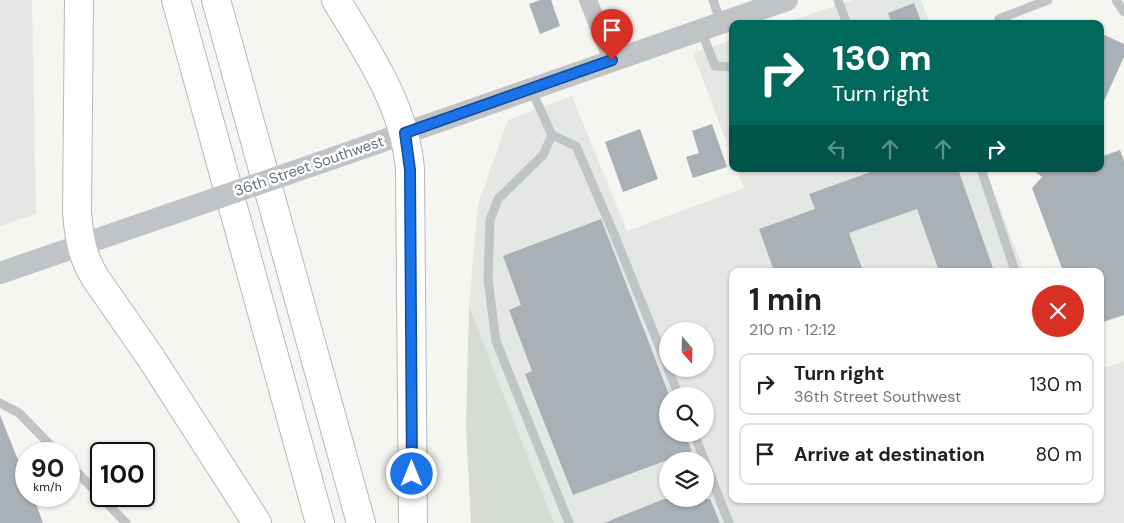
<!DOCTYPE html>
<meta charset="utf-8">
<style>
body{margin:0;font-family:"DM Sans",sans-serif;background:#f2f2f2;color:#202124;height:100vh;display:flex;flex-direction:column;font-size:19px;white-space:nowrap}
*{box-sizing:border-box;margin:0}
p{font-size:16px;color:#757577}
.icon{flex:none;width:28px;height:28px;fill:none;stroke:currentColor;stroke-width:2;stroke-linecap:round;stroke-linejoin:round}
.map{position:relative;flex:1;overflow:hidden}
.panel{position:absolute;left:729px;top:268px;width:375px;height:235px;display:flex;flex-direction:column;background:#fff;border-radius:10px;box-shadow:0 1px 4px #0004}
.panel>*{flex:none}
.top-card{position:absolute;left:729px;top:20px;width:375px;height:152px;border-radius:10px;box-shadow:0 1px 4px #0004;background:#00695c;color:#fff;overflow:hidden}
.needle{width:32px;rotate:160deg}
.fabs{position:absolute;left:659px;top:322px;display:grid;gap:10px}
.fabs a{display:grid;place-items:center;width:55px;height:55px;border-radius:50%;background:#fff;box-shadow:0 1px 4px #0004;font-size:25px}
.speed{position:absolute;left:15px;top:442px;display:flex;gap:10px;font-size:25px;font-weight:700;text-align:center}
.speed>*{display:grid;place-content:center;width:65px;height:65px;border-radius:50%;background:#fff;box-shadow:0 1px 4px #0004;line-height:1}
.speed small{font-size:12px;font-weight:400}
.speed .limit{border:2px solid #111;border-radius:8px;background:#fff;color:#111}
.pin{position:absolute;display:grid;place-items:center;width:42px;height:42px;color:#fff;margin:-51px -21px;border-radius:50% 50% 50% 0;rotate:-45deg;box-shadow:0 0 5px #0007}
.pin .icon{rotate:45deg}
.me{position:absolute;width:55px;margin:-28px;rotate:0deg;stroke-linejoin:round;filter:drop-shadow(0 0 4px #0008)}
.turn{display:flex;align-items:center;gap:18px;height:105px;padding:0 20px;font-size:22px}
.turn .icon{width:65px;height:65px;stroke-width:2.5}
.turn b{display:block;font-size:35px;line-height:42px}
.lanes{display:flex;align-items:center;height:48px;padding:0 20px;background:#0003;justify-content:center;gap:25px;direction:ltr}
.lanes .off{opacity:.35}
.round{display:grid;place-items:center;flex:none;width:52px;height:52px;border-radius:26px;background:#f2f2f2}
.head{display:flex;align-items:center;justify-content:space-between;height:85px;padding:0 20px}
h1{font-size:30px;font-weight:700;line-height:38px}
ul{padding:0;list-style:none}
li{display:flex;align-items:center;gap:15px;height:62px;margin:0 10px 8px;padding:0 10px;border:2px solid #e0e0e0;border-radius:10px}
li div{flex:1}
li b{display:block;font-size:19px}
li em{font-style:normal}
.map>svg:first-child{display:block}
.built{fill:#e5e7e5;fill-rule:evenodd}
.green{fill:#d6dcd3}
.building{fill:#a9b1b6}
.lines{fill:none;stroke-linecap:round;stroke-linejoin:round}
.motorway-casing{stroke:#b5b8bb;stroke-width:30}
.service{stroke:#c0c4c7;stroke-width:9}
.minor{stroke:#c0c4c7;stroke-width:18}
.tertiary{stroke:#c0c4c7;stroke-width:22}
.motorway{stroke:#fff;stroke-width:28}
.tertiary-bridge{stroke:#c0c4c7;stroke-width:22}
.route-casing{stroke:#114b97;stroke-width:12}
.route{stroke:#1a73e8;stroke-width:9}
.labels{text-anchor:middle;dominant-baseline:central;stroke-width:5;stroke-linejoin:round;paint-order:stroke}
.street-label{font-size:15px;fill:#657381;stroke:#fff}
</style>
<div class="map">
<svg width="1124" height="523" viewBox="0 0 1124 523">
<rect width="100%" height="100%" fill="#f5f5f2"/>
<g class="built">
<polygon points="0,0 32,0 36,214 0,226"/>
<polygon points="853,0 921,0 930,24 781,24"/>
<polygon points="732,40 732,157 693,53"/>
<path d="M572,96L627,231L744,188L737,169H985L1024,271H732V499H1100V369L1124,361V523H554L469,306L478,204L508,120ZM668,331H705V369H668ZM668,396H705V434H668ZM668,461H705V499H668Z"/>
</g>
<polygon class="green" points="469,306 554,523 471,523 466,426"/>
<g class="building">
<polygon points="540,0 551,0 560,26 540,34 529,4"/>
<polygon points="914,3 922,24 892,24 888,13"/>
<polygon points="1100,33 1124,44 1124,57 1100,110"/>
<polygon points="712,124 727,167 693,178 686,157 699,153 692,131"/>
<polygon points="640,129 658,179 623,192 605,142"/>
<polygon points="1120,150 1124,161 1124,315 1100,323 1100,271 1063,271 1032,188 1042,177 1032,169 1100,169 1100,157"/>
<polygon points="879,169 958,169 994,271 939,271 917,209 849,233 863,271 774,271 759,229 815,209 809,194"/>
<polygon points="601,219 668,392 668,434 685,434 692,451 573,495 525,374 532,371 509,310 521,305 503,256"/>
<polygon points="0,415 26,480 26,496 33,496 43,523 0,523"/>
<polygon points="664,499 710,499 720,523 604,523"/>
</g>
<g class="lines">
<defs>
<g id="motorway">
<path d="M79,0L77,212C79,237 82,257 96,279L151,358L257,523"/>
<polyline points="176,0 320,523"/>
<polyline points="216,0 361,523"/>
<path d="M336,0C368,53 405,106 410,170L413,523"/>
</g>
</defs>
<use href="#motorway" class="motorway-casing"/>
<g class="service">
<polyline points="713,0 721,23"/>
<polyline points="838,0 847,24"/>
<polyline points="1116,0 1124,12"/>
<polyline points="999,19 1048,0"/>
<polyline points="701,30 715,66 732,67"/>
<polyline points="531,89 552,135 576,146 614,234 668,368"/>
<polyline points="552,135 543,155 498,199 490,220 488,279 496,341 569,523"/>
<polyline points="981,169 1015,271"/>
<polyline points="668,369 679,396"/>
<polyline points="0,403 19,413 59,454"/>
<polyline points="694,434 705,461"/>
<polyline points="705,462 729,523"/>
<polyline points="69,464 126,523"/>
</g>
<polyline class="minor" points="588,0 612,60"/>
<g class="tertiary">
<polyline points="322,162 787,0"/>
<polyline points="0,273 171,214"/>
</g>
<use href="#motorway" class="motorway"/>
<polyline class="tertiary-bridge" points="171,214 322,162"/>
</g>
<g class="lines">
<defs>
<polyline id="route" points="412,474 410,170 405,133 612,60"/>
</defs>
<use href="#route" class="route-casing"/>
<use href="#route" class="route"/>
</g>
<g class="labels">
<g class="street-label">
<text transform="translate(309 166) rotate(-19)">36th Street Southwest</text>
</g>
</g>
</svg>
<div class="fabs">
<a><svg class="needle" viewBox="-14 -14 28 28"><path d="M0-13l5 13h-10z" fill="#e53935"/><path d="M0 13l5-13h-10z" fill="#757577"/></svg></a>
<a><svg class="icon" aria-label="search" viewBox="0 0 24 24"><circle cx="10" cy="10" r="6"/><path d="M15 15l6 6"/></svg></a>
<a><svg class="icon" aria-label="layers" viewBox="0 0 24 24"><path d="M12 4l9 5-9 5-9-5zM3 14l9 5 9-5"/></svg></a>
</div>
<div class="speed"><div>90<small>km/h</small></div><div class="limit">100</div></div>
<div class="pin" style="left:612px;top:60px;background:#d93025"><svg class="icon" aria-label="arrive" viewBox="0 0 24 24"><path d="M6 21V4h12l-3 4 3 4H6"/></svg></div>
<svg class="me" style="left:412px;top:474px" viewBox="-20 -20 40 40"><circle r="17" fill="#1a73e8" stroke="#fff" stroke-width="3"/><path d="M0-11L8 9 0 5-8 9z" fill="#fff"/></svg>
<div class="top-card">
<div class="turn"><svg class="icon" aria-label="right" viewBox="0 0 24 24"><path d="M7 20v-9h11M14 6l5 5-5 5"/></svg><div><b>130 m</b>Turn right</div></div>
<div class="lanes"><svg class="icon off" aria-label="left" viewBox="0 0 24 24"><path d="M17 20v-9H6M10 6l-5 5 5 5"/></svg><svg class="icon off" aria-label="ahead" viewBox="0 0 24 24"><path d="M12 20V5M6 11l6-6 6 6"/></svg><svg class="icon off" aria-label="ahead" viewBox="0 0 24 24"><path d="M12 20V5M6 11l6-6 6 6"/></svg><svg class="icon" aria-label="right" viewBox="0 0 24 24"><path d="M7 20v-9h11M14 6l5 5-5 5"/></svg></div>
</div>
<section class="panel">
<div class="head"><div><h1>1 min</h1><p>210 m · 12:12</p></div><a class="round" style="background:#d93025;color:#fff"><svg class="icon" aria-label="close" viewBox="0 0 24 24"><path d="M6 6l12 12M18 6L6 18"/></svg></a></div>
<ul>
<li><svg class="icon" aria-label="right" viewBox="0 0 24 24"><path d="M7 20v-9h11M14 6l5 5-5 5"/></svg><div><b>Turn right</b><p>36th Street Southwest</p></div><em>130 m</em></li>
<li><svg class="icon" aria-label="arrive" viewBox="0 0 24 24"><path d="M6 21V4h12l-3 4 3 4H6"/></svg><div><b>Arrive at destination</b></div><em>80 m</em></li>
</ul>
</section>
</div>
